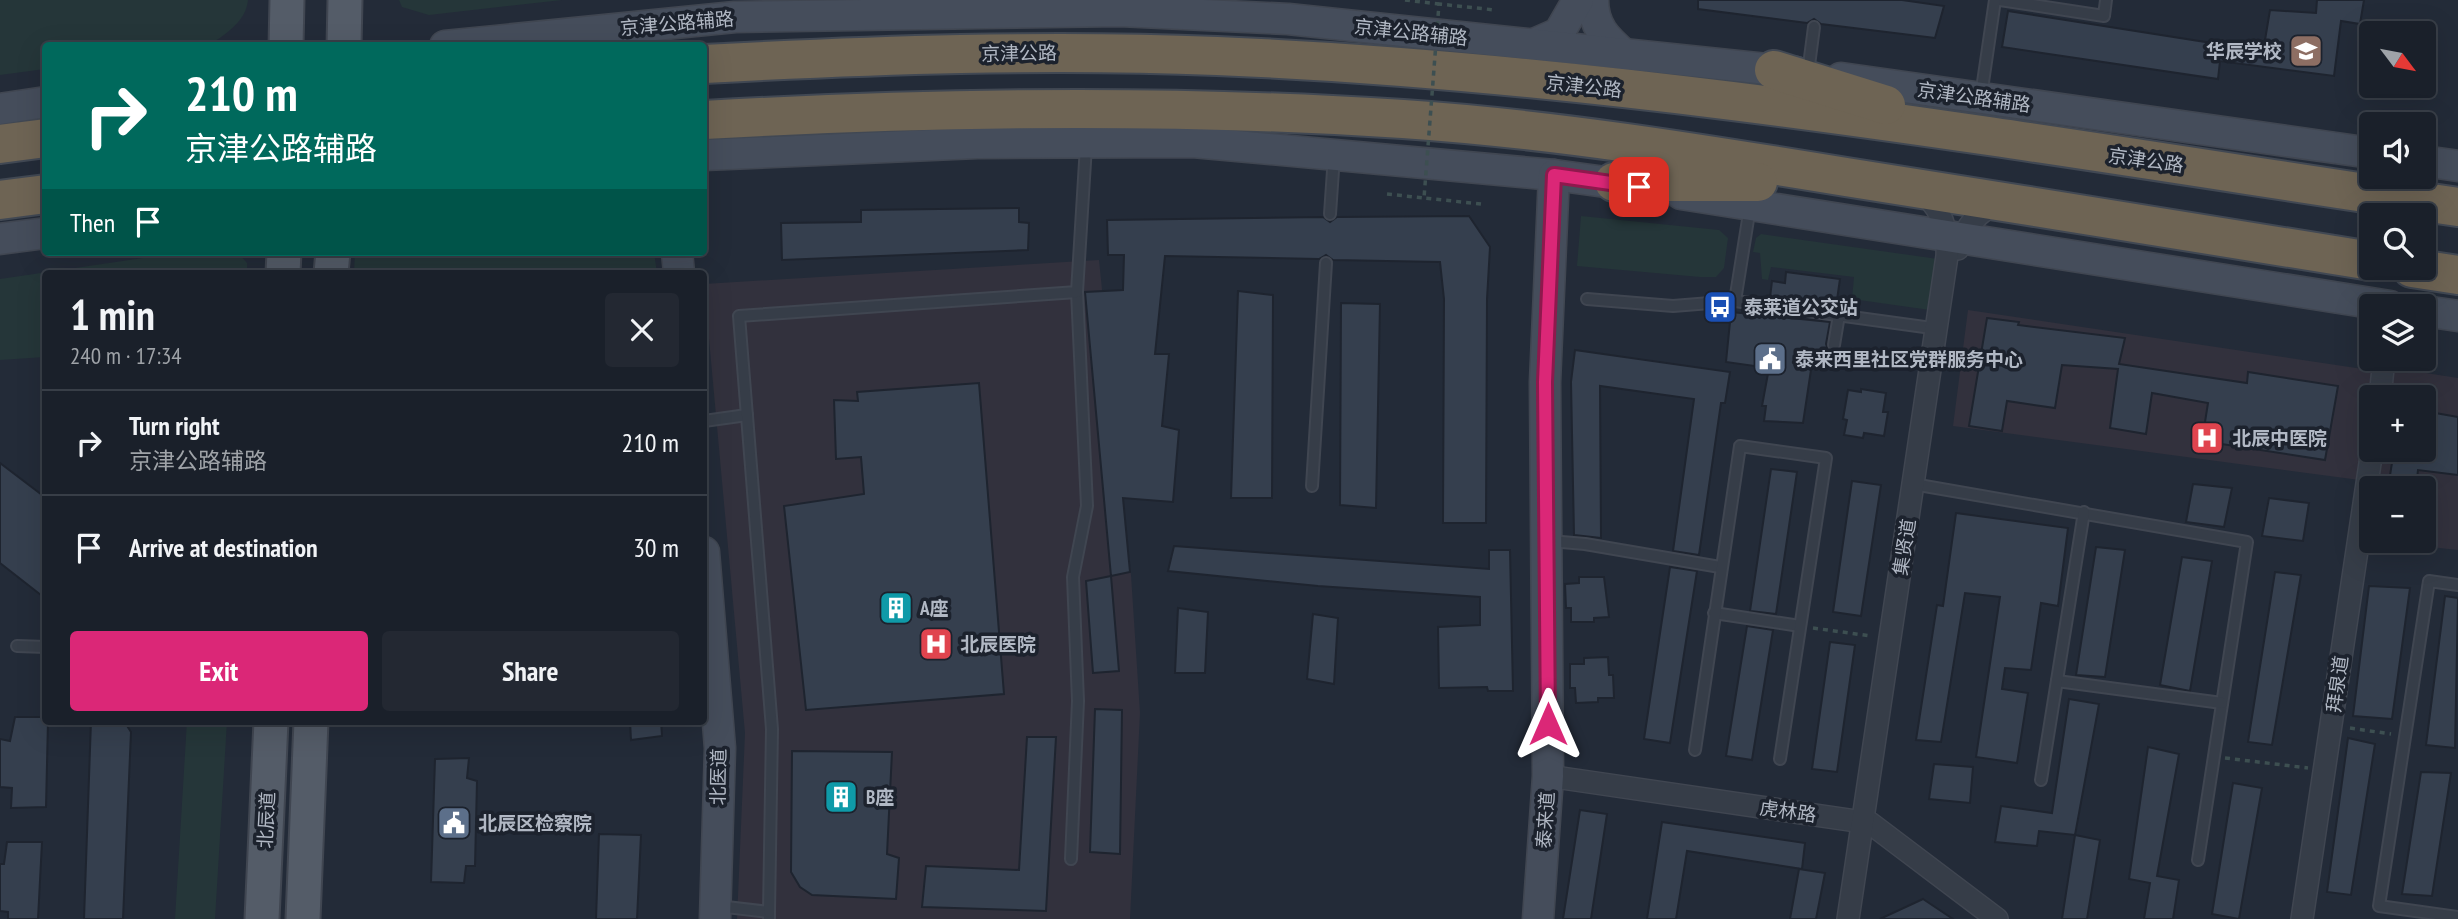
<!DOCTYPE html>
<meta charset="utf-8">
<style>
body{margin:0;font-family:"PT Sans Narrow","Noto Sans SC",sans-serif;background:#232832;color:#f1f3f6;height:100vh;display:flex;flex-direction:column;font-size:26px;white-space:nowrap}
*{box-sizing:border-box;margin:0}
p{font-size:23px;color:#9fa3a8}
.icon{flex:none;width:38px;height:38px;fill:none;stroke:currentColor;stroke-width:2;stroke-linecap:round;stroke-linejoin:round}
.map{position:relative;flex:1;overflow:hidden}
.details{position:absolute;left:42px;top:270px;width:665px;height:455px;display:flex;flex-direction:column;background:#1a202a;border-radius:7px;box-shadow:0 7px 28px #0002,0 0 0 2px #383e47}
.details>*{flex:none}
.banner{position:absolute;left:42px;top:42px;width:665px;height:214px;border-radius:7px;box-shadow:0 7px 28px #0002,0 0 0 2px #383e47;background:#00695c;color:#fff;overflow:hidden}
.needle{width:46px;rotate:122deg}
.controls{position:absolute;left:2359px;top:21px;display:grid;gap:14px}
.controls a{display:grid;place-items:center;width:77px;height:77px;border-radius:7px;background:#1a202a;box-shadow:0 7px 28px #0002,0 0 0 2px #383e47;font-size:35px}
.pin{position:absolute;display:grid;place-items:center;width:60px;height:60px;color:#fff;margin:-30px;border-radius:14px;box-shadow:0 4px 10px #0006}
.me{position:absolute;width:77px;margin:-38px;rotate:0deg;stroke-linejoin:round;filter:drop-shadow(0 0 5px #0008)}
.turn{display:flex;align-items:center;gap:24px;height:147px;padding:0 28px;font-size:32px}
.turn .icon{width:91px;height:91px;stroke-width:2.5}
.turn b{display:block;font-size:49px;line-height:60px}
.then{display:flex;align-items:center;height:66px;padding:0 28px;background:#0003;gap:14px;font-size:26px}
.round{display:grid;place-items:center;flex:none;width:74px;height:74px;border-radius:7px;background:#232832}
.overview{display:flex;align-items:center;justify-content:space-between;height:119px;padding:0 28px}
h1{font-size:42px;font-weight:700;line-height:52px}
.button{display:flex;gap:14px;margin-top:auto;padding:14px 28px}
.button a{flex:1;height:80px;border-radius:7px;background:#db2777;color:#fff;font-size:28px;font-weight:700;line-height:80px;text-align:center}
.button a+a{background:#232832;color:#f1f3f6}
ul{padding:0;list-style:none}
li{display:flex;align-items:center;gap:21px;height:105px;padding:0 28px;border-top:2px solid #383e47}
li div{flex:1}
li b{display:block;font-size:26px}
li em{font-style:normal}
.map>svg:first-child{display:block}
.medical{fill:#32313d;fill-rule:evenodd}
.green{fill:#253639}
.building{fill:#353f4e;stroke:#1e242f;stroke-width:2}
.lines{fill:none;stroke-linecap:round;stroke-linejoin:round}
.lane-casing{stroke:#404651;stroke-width:14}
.street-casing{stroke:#404651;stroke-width:24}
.secondary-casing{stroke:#404651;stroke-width:33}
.primary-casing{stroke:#404651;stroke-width:37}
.highway-casing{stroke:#414853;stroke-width:42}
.path{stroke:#3d4f51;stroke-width:3.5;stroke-dasharray:5 5;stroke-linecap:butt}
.lane{stroke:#363d48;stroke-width:10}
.street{stroke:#363d48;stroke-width:21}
.secondary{stroke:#454d5b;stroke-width:30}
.primary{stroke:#545c68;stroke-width:33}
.highway{stroke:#6e6454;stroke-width:38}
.path-bridge{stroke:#3d4f51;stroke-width:3.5;stroke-dasharray:5 5;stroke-linecap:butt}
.route-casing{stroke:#8e194d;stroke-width:18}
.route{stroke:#db2777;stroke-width:12}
.labels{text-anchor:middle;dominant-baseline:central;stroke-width:7;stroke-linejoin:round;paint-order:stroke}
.street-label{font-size:19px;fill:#b1b8c4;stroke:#1c222d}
.poi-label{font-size:19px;font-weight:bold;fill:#b1b8c4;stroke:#1c222d;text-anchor:start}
</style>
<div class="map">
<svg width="2458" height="919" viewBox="0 0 2458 919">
<rect width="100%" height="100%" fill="#232b38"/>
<g class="medical">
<polygon points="1099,260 1131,575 1140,713 1130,919 737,919 745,733 704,284"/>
<path d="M1968,310L2383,372L2413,371L2458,378V550L2374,541H2424V488H2371V540L2358,539L2367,481L1953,426ZM2371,397H2424V450H2371Z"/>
</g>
<g class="green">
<path d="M0,0H248C246,21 227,33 211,44L46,46L45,69L0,75Z"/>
<polygon points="399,0 562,0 429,15 402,7"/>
<polygon points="1581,216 1719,230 1728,238 1724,268 1716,277 1700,277 1577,266"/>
<polygon points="1761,234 1938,259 1930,310 1852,299 1854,277 1771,267 1768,280 1762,279 1760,253 1753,252 1756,238"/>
<polygon points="184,252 237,252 247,263 247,273 46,273 45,357 0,360 0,279"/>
<polygon points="355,252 654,252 657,273 354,273"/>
<polygon points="187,721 227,721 215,919 175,919"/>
</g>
<g class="building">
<polygon points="1698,0 1902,0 1944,6 1935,38 1821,24 1814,19 1807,23 1698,9"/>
<polygon points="2317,0 2364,0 2360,24 2341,21 2334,76 2220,61 2218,79 2002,47 2008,11 2244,48 2245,43 2264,46 2270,10 2316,13"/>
<polygon points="1019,208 1019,222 1029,223 1028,250 782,260 781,223 861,222 861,210"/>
<polygon points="1469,216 1490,247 1487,299 1486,523 1443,523 1444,299 1440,262 1333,260 1326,255 1319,259 1165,256 1155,354 1169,354 1162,426 1179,430 1173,502 1123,498 1130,572 1111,576 1085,292 1123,290 1124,255 1108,255 1107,220 1323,217 1330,222 1337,217"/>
<polygon points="1786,272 1840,279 1836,307 1770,298 1772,281 1785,283"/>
<polygon points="1238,291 1273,295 1272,498 1231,498"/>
<polygon points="1341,303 1380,304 1376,508 1340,505"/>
<polygon points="1731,312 1830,322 1826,344 1829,353 1814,350 1803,423 1764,421 1766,406 1762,406 1769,368 1726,362"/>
<polygon points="1987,318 2019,322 2018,325 2125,338 2119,364 2247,383 2248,372 2338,386 2325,460 2202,441 2208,403 2152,393 2146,434 2110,428 2118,369 2062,365 2055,408 2007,401 2002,431 1969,426"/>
<polygon points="1575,350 1730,372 1725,403 1721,403 1699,555 1673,551 1694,399 1600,386 1601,538 1574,535 1571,382"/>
<polygon points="979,383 1004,694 806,710 784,506 864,494 861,457 836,459 834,400 858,401 857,392"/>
<polygon points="1861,389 1886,393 1883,412 1888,412 1884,436 1864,433 1863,438 1844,435 1847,420 1843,419 1848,390 1861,392"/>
<polygon points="2424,411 2458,417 2458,475 2418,470 2416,488 2388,488 2394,450 2424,450"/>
<polygon points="0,463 46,498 46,599 0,563"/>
<polygon points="1771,469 1797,472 1776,614 1750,611"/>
<polygon points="1852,481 1881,485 1861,616 1833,612"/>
<polygon points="2193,484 2232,488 2224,527 2186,522"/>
<polygon points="2269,498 2309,503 2303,541 2262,536"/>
<polygon points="1956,513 2068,528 2058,606 2041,603 2031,670 2005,668 2002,689 2028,693 2017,763 1976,757 2000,597 1965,593 1941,742 1916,740 1937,605 1943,606"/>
<polygon points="1174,546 1489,569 1489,550 1510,550 1513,691 1488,691 1487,687 1439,688 1438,627 1480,625 1480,597 1318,586 1168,571"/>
<polygon points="2096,547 2125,550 2105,677 2076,675"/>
<polygon points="2182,557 2212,561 2190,691 2160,685"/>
<polygon points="1670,567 1697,571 1670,743 1644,739"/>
<polygon points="2275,572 2301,575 2272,745 2248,742"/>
<polygon points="1111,576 1119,671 1093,673 1086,581"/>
<polygon points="1579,577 1604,577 1609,617 1594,618 1594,622 1571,622 1571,608 1566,608 1565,584 1579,583"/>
<polygon points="2369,586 2410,588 2392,719 2353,716"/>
<polygon points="2445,596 2458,598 2455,748 2426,745"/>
<polygon points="1178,608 1208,612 1205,673 1175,673"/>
<polygon points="1313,614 1338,618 1334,684 1307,679"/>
<polygon points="1747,626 1773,630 1752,760 1726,756"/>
<polygon points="1830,642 1855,645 1837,772 1812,769"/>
<polygon points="1608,657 1609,675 1613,675 1614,698 1598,698 1598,702 1576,703 1575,688 1570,688 1570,664 1584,664 1584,658"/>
<polygon points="2069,699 2099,704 2075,835 2039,831 2037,846 1995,842 2001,806 2052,813"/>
<polygon points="1095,709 1122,710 1120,854 1090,852"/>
<polygon points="15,717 46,717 48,721 46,807 11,808 12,788 0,787 0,739 10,741"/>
<polygon points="91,721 124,721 131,732 123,919 84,919"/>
<polygon points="630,721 661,721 662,736 631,740"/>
<polygon points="1027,737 1056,737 1046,911 922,907 926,866 1019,870"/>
<polygon points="2348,738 2375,744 2351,895 2327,892"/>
<polygon points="2148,747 2179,754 2157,876 2179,880 2173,919 2144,919 2150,883 2129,879"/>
<polygon points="792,751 892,752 887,854 899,858 896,899 812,895 800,887 791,872"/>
<polygon points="469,758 467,778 477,781 475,866 466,866 464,883 431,882 435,759"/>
<polygon points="1934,764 1973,767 1970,803 1929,799"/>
<polygon points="2421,772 2451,773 2432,896 2402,894"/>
<polygon points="2233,783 2262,788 2239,919 2212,914"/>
<polygon points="1580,810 1607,814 1591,919 1563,919"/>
<polygon points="1662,822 1805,843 1802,869 1687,851 1676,919 1647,919"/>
<polygon points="599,834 641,835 637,919 596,919"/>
<polygon points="2075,835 2100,840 2087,919 2062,919"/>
<polygon points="7,842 42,842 38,919 8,919 8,912 0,911 0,864 4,864"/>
<polygon points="1799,869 1825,873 1816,919 1790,919"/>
<polygon points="1923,899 1953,919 1880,919"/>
</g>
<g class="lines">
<defs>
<g id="lane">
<polyline points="2000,0 2104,16 2106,0"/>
<polyline points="1808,73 1814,27"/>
<polyline points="1981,96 1995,0"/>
<polyline points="1330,214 1334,156"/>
<polyline points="1587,299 1673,306 1735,301 1939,329"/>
<polyline points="1735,301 1750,207"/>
<polyline points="1834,345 1839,315"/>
<polyline points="704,421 747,415"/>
<polyline points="1913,484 2247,542 2198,860"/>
<polyline points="1312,486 1326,263"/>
<polyline points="1550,541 1585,544 1720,567"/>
<polyline points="2458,585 2429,581 2379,906 2458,917"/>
<polyline points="1714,613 1800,626"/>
<polyline points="17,646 46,647"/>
<polyline points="2057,681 2222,703"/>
<polyline points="1695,750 1740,446 1826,458 1780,759"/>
<polyline points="2041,780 2084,512"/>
<polyline points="1071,859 1078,701 1073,577 1087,506 1077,292"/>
<polyline points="718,906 769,912 769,918"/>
<polyline points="769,912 772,729 739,316 1077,292 1086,146"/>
</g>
<g id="street">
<path d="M1958,249C1966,227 1977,211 2000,202"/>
<polyline points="2380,397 2384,359"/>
<polyline points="1548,776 1870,823 1997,919"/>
<path d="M1848,919L1947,256C1948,232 1942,206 1920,192"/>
<polyline points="2302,919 2372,450"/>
</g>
<g id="secondary">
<path d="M1593,0C1593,26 1606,39 1625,55"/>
<polyline points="1534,44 1559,33 1578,0"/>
<polyline points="445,46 735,17 1120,11 1288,19 1796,72"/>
<polyline points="1841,78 2371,153"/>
<polyline points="0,109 46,102"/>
<polyline points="704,155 977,143 1193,142 1554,175 1635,186"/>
<polyline points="2424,161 2458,166"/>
<polyline points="1681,194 2390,306"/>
<polyline points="0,239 46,233"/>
<polyline points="677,252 679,273"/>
<polyline points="2424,311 2458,316"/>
<polyline points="704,552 720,748 715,919"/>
<polyline points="1538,919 1548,776 1545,382 1554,175"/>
</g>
<g id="primary">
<polyline points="286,46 287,0"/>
<polyline points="344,46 345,0"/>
<polyline points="283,273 284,252"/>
<polyline points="331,273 333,252"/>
<polyline points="262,919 271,721"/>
<polyline points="303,919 311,721"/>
</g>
<g id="highway">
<path d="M704,64C875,55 1046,49 1217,56C1634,73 2047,146 2458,207"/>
<polyline points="1774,70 1886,105"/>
<path d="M704,120C936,107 1171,104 1403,119C1552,129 1699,153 1846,177C2021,205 2196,232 2371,261"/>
<polyline points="0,144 46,138"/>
<polyline points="1614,182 1758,182"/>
<polyline points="0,200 46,194"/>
<polyline points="2412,268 2458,275"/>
</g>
</defs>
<use href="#lane" class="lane-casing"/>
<use href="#street" class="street-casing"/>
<use href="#secondary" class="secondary-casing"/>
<use href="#primary" class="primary-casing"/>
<use href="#highway" class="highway-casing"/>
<g class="path">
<polyline points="1405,0 1439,4"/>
<polyline points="1387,194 1424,198"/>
<polyline points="1813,628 1871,636"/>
<polyline points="2350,728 2391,734"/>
<polyline points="2225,758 2308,768"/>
</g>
<use href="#lane" class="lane"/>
<use href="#street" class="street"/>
<use href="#secondary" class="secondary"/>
<use href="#primary" class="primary"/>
<use href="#highway" class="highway"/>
<polyline class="path-bridge" points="1481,204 1424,198 1439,4 1495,10"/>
</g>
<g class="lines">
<defs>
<polyline id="route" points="1548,724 1545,382 1554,175 1639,187"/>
</defs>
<use href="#route" class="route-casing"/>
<use href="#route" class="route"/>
</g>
<defs>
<symbol id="school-square" viewBox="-11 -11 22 22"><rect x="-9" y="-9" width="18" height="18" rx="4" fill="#8d6e63" stroke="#1c222d"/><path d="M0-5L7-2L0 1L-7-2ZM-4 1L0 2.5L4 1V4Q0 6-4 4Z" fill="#fff"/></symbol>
<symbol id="bus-square" viewBox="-11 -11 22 22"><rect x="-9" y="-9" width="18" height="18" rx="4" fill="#1a4fb4" stroke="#1c222d"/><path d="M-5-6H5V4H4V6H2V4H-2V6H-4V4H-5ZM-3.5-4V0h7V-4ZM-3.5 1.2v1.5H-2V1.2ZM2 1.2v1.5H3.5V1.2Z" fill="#fff"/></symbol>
<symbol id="civic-square" viewBox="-11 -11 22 22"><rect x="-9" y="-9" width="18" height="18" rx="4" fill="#5c6f8a" stroke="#1c222d"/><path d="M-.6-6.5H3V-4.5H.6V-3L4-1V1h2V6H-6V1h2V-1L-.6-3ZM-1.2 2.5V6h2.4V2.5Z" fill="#fff"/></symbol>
<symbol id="hospital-square" viewBox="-11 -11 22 22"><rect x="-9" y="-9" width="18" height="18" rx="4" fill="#e0444e" stroke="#1c222d"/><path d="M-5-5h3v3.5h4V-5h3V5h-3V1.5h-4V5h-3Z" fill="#fff"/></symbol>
<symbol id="building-square" viewBox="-11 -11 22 22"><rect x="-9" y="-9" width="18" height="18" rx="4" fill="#0f9aa8" stroke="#1c222d"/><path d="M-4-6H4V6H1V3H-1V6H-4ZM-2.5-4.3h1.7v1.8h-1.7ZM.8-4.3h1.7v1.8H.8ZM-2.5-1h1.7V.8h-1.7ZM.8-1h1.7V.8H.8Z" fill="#fff"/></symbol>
</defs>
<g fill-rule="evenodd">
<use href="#school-square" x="2287" y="32" width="38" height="38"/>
<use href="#bus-square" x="1701" y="288" width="38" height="38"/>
<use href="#civic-square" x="1751" y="340" width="38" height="38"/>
<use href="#hospital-square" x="2188" y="419" width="38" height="38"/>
<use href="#building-square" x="877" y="589" width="38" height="38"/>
<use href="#hospital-square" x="917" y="625" width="38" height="38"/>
<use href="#building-square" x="822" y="778" width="38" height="38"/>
<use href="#civic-square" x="435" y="804" width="38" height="38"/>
</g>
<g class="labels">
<g class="street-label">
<text transform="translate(677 23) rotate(-5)">京津公路辅路</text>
<text transform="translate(1411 32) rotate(6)">京津公路辅路</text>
<text transform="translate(1019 53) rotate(-1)">京津公路</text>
<text transform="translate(1584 86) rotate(6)">京津公路</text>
<text transform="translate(1974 97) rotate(8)">京津公路辅路</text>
<text transform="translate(2146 160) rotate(8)">京津公路</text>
<text transform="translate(1904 547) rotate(-81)">集贤道</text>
<text transform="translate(2337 684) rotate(-82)">拜泉道</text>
<text transform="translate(718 777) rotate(-89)">北医道</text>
<text transform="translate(1788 811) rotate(8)">虎林路</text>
<text transform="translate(266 820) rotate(-87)">北辰道</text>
<text transform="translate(1545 820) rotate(-86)">泰来道</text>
</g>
<g class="poi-label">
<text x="2282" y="51" text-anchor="end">华辰学校</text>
<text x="1744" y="307">泰莱道公交站</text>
<text x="1795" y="359">泰来西里社区党群服务中心</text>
<text x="2232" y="438">北辰中医院</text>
<text x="920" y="608">A座</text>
<text x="960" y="644">北辰医院</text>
<text x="866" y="797">B座</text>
<text x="478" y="823">北辰区检察院</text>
</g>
</g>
</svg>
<div class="controls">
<a><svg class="needle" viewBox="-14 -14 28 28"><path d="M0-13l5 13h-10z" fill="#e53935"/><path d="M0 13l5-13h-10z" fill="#9fa3a8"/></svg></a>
<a><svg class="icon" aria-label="sound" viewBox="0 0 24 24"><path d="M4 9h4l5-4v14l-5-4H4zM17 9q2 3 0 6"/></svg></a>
<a><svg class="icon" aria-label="search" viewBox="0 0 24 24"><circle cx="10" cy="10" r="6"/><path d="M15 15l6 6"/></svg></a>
<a><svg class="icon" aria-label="layers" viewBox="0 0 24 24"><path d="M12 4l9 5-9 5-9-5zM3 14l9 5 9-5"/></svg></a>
<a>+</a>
<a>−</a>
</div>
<div class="pin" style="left:1639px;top:187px;background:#d93025"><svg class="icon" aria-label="arrive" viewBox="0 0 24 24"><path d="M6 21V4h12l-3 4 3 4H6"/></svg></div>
<svg class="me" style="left:1548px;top:724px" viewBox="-20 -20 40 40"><path d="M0-17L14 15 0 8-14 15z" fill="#db2777" stroke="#fff" stroke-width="4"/></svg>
<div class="banner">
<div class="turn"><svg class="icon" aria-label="right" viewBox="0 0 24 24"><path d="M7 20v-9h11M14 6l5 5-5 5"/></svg><div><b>210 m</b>京津公路辅路</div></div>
<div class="then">Then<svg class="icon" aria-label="arrive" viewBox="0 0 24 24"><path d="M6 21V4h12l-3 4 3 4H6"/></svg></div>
</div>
<section class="details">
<div class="overview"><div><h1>1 min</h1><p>240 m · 17:34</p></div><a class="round"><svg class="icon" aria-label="close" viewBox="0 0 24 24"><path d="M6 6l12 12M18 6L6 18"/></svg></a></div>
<ul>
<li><svg class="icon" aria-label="right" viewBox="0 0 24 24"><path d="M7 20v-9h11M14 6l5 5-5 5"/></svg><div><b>Turn right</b><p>京津公路辅路</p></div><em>210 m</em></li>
<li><svg class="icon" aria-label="arrive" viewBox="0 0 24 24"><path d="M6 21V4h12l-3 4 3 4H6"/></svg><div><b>Arrive at destination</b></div><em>30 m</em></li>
</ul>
<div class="button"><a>Exit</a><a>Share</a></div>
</section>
</div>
